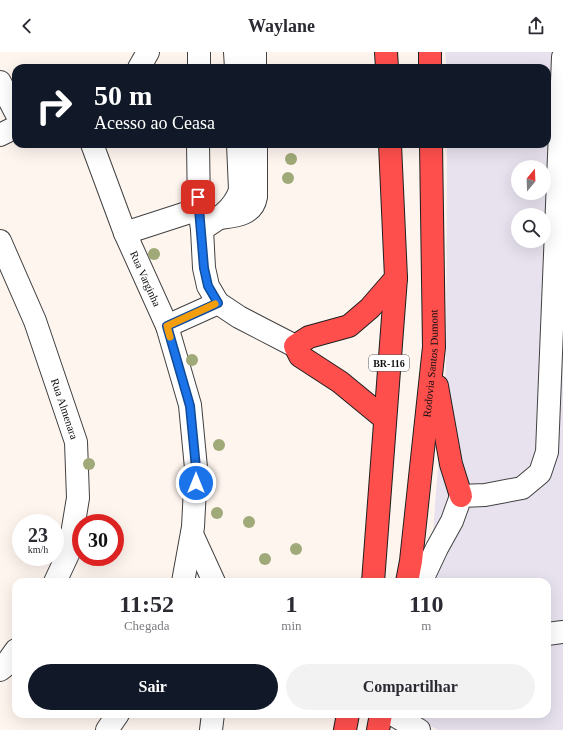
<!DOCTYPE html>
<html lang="pt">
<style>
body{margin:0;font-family:"Times New Roman",serif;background:#f2f2f3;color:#2b2b33;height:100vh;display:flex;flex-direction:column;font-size:15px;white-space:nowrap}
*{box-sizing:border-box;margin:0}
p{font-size:13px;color:#7c7c81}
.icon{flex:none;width:22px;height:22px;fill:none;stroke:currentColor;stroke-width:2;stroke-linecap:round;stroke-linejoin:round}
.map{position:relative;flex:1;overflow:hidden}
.side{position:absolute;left:12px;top:526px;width:539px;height:140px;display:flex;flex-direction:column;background:#fff;border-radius:12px;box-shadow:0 4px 16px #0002}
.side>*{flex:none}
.banner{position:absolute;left:12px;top:12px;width:539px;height:84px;border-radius:12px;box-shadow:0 4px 16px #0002;background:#111827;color:#fff;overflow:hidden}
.needle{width:26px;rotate:19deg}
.tools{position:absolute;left:511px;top:108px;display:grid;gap:8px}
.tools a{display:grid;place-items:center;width:40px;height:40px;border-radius:50%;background:#fff;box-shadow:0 4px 16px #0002;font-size:20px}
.speed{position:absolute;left:12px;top:462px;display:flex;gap:8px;font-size:20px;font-weight:700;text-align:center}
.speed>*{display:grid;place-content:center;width:52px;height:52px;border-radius:50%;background:#fff;box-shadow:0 4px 16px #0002;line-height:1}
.speed small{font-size:10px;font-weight:400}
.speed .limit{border:6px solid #d22;background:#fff;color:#111}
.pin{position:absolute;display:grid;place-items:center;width:34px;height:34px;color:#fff;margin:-17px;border-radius:8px;box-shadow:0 2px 6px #0006}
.me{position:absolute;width:44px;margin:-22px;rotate:0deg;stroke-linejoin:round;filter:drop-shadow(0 0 3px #0008)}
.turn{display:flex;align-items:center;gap:14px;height:84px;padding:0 16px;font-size:18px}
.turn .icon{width:52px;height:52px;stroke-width:2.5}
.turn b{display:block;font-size:28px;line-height:34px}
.eta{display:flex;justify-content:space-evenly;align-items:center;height:68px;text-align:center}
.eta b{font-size:24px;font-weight:700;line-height:28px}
.primary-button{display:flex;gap:8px;margin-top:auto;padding:8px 16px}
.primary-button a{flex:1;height:46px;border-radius:24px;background:#111827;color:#fff;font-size:16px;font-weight:700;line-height:46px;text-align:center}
.primary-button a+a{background:#f2f2f3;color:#2b2b33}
header{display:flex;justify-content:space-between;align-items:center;height:52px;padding:0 16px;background:#fff;font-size:18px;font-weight:700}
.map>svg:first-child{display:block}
.industrial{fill:#e7e2ee;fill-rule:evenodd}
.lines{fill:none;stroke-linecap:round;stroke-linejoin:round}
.minor-casing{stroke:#414141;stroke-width:24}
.highway-casing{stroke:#1f1f1f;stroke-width:24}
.minor{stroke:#fff;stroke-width:22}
.highway{stroke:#ff4f4d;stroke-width:22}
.tree{fill:#9faa78}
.route-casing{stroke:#114b97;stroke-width:10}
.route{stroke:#1a73e8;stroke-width:7}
.slow{stroke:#f59e0b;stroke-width:7}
.labels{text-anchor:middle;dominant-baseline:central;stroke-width:4;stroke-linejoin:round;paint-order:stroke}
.shield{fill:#fff;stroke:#565656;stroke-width:1}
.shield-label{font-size:10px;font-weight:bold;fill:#0e0e0e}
.street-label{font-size:11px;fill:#0e0e0e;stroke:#fff}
</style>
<header><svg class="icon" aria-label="back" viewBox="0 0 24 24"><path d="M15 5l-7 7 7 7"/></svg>Waylane<svg class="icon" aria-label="share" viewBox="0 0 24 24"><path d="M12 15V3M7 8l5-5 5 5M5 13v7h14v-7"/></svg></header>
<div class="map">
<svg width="563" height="678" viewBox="0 0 563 678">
<rect width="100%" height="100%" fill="#fff5ef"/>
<path class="industrial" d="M445,0H563V678H438L410,663L547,662V530H429L446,314L447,92H547V16H447ZM518,115H544V141H518ZM518,163H544V189H518Z"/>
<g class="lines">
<defs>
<g id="minor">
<polyline points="235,0 236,16"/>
<polyline points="255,0 255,16"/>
<polyline points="139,16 148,0"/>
<polyline points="199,16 199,0"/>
<polyline points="0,30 16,61"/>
<polyline points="0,83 16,75"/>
<path id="s1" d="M92,92L125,181L167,274L190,353L196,416L193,475L183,530"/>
<polyline points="198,92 199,157 202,177 204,216 208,234 218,251 239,265 295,294"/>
<path d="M220,166C235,164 253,163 256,145V92"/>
<path d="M202,177C217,168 234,157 240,138L238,92"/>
<polyline points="125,181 199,157"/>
<path id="s2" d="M0,189L35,269L76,390L78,446L69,500L55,530"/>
<polyline points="167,274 218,251"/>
<polyline points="192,482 214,530"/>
<polyline points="421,530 437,496 452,469 461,444 485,443 522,436 540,421 547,400 563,5"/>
<polyline points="547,582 563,580"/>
<polyline points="0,618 4,615 16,598"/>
<polyline points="392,662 419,678"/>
<polyline points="107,678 118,662"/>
<polyline points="211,678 213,662"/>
</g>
<g id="highway">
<polyline points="386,0 387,16"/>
<polyline points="430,0 430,16"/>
<polyline points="437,334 451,412 461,444"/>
<polyline points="385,367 340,330 300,304 295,294 309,285 349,274 370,256 396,226"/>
<polyline points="373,530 396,226 390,92"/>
<path id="s3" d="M407,530L411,509L434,295L431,92"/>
<polyline points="345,678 348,662"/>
<polyline points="378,678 381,662"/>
</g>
</defs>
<use href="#minor" class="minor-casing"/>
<use href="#highway" class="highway-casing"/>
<use href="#minor" class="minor"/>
<use href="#highway" class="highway"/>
</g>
<g class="tree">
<circle cx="291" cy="107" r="6"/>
<circle cx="288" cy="126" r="6"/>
<circle cx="154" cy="202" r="6"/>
<circle cx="192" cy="308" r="6"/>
<circle cx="219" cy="393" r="6"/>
<circle cx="89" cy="412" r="6"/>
<circle cx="217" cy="461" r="6"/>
<circle cx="249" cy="470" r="6"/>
<circle cx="296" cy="497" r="6"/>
<circle cx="265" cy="507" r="6"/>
</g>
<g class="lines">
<defs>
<polyline id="route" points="196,431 196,416 190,354 167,274 218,251 208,234 204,216 198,145"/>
</defs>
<use href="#route" class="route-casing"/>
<use href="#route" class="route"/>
<polyline class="slow" points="170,285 167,274 215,252"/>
</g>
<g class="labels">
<rect class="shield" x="369" y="303" width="40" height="16" rx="3"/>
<g class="shield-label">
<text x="389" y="311">BR-116</text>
</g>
<g class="street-label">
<text stroke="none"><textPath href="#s1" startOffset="145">Rua Varginha</textPath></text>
<text stroke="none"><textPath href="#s3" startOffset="220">Rodovia Santos Dumont</textPath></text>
<text stroke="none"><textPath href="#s2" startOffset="180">Rua Almenara</textPath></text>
</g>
</g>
</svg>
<div class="tools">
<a><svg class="needle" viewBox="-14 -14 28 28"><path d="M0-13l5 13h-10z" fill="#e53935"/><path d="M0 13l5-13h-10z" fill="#7c7c81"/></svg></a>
<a><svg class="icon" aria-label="search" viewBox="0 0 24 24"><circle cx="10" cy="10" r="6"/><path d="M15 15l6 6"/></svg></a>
</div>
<div class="speed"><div>23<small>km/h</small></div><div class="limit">30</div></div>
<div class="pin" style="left:198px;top:145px;background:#d93025"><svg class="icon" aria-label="arrive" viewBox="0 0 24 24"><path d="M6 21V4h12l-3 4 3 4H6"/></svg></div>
<svg class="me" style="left:196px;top:431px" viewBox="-20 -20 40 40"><circle r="17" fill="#1a73e8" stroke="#fff" stroke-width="3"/><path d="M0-11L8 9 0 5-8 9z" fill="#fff"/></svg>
<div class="banner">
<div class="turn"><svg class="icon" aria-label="right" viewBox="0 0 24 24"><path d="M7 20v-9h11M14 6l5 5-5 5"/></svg><div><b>50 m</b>Acesso ao Ceasa</div></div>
</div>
<section class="side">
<div class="eta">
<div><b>11:52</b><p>Chegada</p></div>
<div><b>1</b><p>min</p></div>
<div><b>110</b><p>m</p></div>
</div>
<div class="primary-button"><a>Sair</a><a>Compartilhar</a></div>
</section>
</div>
